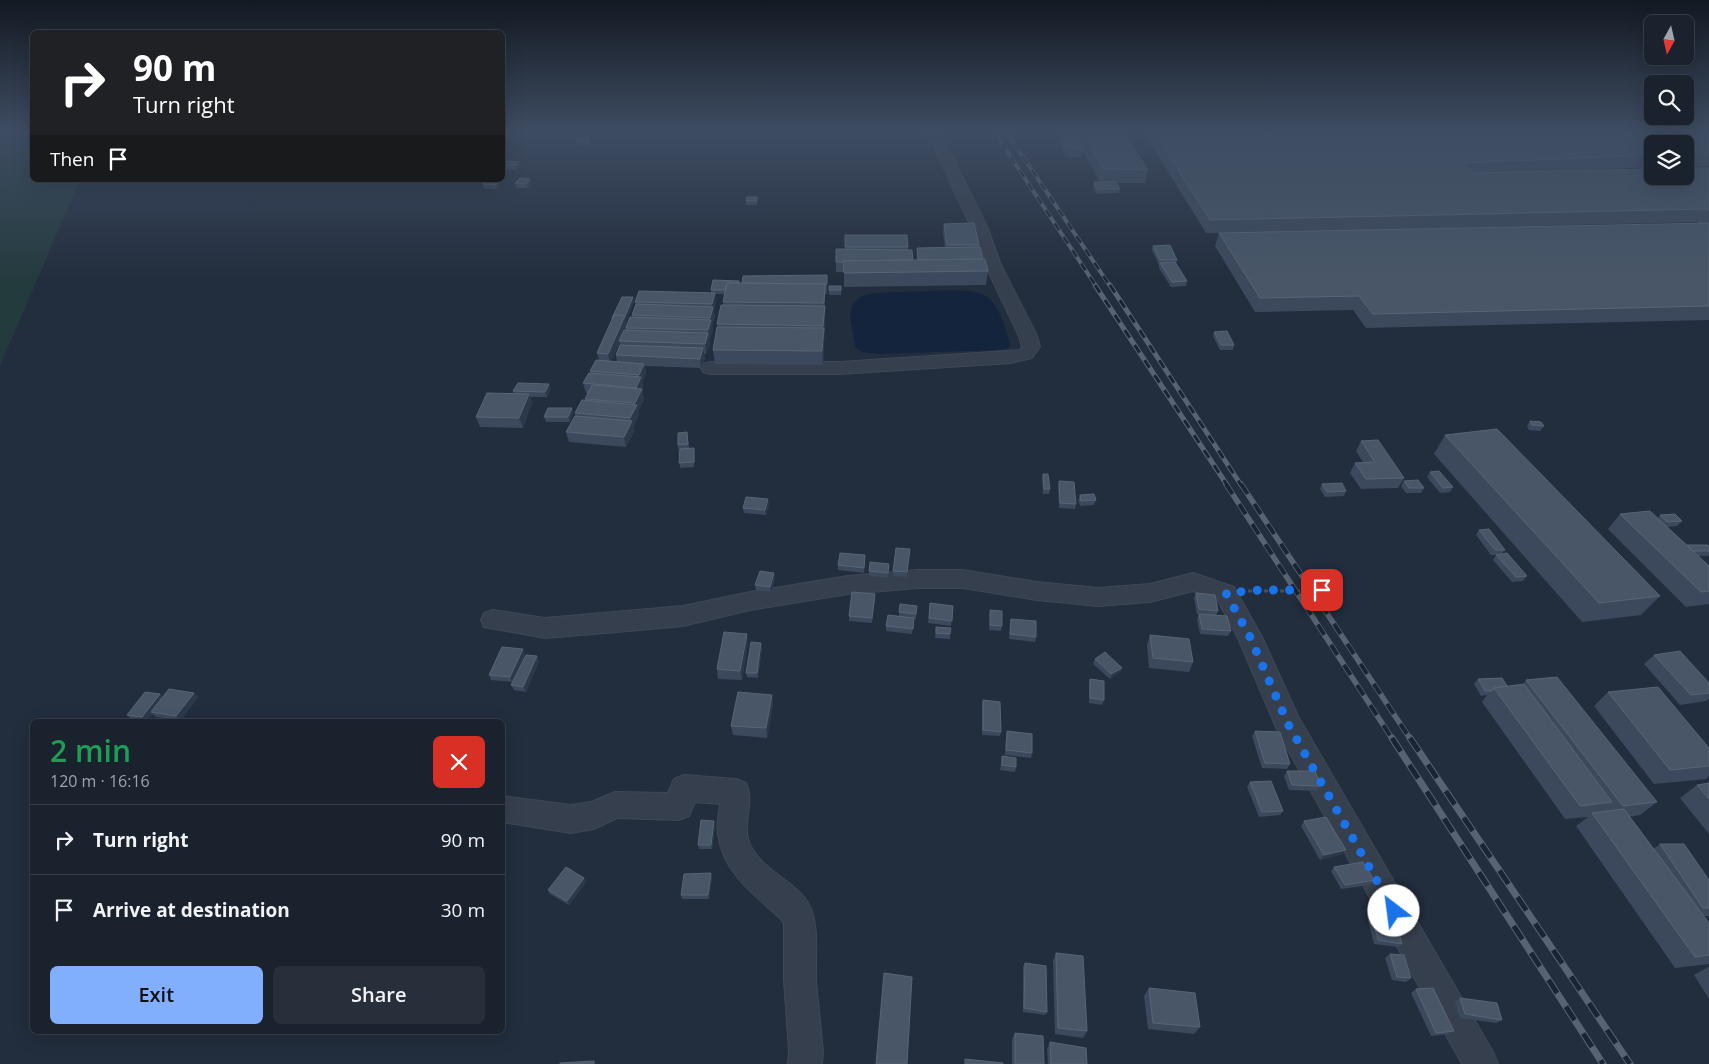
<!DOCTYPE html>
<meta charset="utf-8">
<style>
body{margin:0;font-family:"Open Sans",sans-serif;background:#272f3a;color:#f1f3f6;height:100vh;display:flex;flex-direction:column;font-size:19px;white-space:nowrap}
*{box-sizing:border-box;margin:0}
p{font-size:16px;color:#9fa4aa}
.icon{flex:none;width:28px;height:28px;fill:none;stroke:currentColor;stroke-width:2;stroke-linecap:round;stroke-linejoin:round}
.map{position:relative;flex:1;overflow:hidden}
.drawer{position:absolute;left:30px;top:719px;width:475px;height:315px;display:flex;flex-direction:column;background:#1a222e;border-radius:8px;box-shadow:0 5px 20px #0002,0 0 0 1px #383f4a}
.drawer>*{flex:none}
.banner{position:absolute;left:30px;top:30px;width:475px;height:152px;border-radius:8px;box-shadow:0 5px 20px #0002,0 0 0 1px #383f4a;background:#202124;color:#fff;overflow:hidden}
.needle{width:32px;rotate:188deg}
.tools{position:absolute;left:1644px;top:15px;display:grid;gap:10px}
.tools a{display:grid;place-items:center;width:50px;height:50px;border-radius:8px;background:#1a222e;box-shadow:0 5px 20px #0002,0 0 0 1px #383f4a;font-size:25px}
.pin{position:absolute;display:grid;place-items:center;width:42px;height:42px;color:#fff;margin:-21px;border-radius:10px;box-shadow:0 2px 8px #0006}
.me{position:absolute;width:55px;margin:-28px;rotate:330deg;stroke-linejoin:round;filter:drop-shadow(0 0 4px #0008)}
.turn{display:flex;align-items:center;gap:18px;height:105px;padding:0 20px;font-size:22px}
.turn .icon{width:65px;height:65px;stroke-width:2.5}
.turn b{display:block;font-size:35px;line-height:42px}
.then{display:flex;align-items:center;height:48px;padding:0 20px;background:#0003;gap:10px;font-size:19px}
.round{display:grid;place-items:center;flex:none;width:52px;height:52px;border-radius:8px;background:#272f3a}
.summary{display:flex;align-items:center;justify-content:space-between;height:85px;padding:0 20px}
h1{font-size:30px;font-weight:600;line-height:38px;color:#1e9e55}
.action{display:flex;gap:10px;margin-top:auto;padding:10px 20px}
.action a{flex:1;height:58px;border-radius:8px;background:#82affd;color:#111;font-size:20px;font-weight:600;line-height:58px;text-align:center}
.action a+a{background:#272f3a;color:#f1f3f6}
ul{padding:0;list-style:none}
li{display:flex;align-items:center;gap:15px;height:70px;padding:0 20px;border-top:1px solid #383f4a}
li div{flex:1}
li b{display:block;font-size:19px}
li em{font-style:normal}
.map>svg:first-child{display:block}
.green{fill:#243b3e}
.water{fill:#14243c}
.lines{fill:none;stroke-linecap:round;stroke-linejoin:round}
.street-casing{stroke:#3f4856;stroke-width:2}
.path{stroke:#3d5456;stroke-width:3;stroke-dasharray:4 4;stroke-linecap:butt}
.street{fill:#363f4d;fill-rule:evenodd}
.rail-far3-casing{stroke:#576375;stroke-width:4}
.rail-far2-casing{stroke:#576375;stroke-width:5}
.rail-far1-casing{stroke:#576375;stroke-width:5.5}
.rail-casing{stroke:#576375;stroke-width:7}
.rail-far3{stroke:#1b2432;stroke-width:2.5;stroke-dasharray:8;stroke-linecap:butt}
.rail-far2{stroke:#1b2432;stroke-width:3;stroke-dasharray:9;stroke-linecap:butt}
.rail-far1{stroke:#1b2432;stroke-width:4;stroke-dasharray:12;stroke-linecap:butt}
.rail{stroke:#1b2432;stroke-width:5;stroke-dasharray:16;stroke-linecap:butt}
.wall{fill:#3c495c;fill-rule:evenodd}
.shaded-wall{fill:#2c394b}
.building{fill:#485668;stroke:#596577}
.route{stroke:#1a73e8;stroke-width:9;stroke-dasharray:0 16.2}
</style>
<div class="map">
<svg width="1709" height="1064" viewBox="0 0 1709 1064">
<rect width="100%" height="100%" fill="#222d3d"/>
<polygon class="green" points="0,130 32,130 32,180 80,180 0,366"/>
<path class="water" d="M952,290C981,292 990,291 1002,319C1005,328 1009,337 1010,346L1006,349L996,350L876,354L862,352L855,347L850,315L853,304L861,296L876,293Z"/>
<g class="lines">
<defs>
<g id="street">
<polygon points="926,130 939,130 988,229 1001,265 1037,336 1040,347 1032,358 1011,363 840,374 710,374 703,372 701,368 703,364 710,362 840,362 1020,350 1022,347 1019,336 985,265 972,229"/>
<polygon points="918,570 963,570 1037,582 1098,588 1150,584 1193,573 1234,587 1262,637 1299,718 1493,1052 1498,1064 1462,1064 1278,732 1238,638 1217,599 1193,591 1150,602 1098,606 1037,600 963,588 918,588 848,594 750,610 683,626 617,632 545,638 484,627 481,620 484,613 493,610 545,618 683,606 750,592 848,576"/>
<path d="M684,775L736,779L746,783C755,802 742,823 749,842C759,868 789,878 805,898C821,918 815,956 816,980C818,1004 821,1028 823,1052L822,1064H788L789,1052L784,980V925L782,920C756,896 723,873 718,835C716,825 719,814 720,804L695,802L689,816L679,820L617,818L594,829L571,833L502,822V796L571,805L591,802L615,792L668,793L674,779Z"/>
</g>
</defs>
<use href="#street" class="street-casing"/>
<polyline class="path" points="1248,591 1322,591"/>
<use href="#street" class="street"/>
<defs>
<g id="rail-far3">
<polyline points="993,130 1096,286"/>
<polyline points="1005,130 1110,286"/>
</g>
<g id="rail-far2">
<polyline points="1095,285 1227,485"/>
<polyline points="1110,285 1241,485"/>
</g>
<g id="rail-far1">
<polyline points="1226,484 1393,740"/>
<polyline points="1241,484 1411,740"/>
</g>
<g id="rail">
<polyline points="1392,738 1603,1064"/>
<polyline points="1410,738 1630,1064"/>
</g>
</defs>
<use href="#rail-far3" class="rail-far3-casing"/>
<use href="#rail-far2" class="rail-far2-casing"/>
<use href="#rail-far1" class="rail-far1-casing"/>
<use href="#rail" class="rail-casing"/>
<use href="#rail-far3" class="rail-far3"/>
<use href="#rail-far2" class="rail-far2"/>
<use href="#rail-far1" class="rail-far1"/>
<use href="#rail" class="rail"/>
</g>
<g class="wall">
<polygon points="1072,130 1122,130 1148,170 1145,183 1117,183 1120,189 1119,193 1096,194 1093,187 1094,182 1100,182 1083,151 1082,157 1066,157 1059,143 1060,135 1075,135 1076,134 1074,134"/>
<path d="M1142,130H1709V166L1685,167V144H1652V167L1586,170L1709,168V320L1366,328L1353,310L1255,312L1215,246L1219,233H1206ZM1697,222L1699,224L1284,232Z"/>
<polygon points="591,137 592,141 590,145 577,146 576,141"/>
<polygon points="502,161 521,166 517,170 502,169"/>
<polygon points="530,179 531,184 527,188 517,188 515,183"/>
<polygon points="486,180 499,180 500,184 497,189 484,189 483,184"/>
<polygon points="757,197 757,205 746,205 746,201"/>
<polygon points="944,224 979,245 979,247 983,259 988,271 986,285 844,287 844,272 836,272 836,262 845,250 845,235 908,247 908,250 913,260 917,260 917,248 945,247 943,233"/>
<polygon points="1153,246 1177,260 1176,264 1187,281 1186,286 1171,287 1159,268 1159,265 1152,250"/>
<path d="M827,275V294H825V320L823,365L715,364L713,350L717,328V324L723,305L724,294H715L716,303L714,311L715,316L712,325L713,329L709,340L710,343L706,354H704L705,358L701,368L645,366L646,374L642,382L643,387L642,390L644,399L638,411L639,415L633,427L634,431L626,447L569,442L566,432L575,416V413L586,401L585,399L588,393H586L583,383L590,373V371L599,360L597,353L613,319L612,318L633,297L634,302L626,320L627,325L632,317V315L636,305L635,302L711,293V290L739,281V283ZM620,342V345L616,355L617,362L611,361Z"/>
<polygon points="841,286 841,295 829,295 829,290"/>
<polygon points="1214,332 1234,345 1233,350 1220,350 1213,336"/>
<polygon points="550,389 547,397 530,397 532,403 523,428 480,427 476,417 514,393 513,391"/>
<polygon points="572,408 573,413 570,422 546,422 544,417"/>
<polygon points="1530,421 1544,426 1540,431 1529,430 1527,426"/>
<polygon points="687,432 689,448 695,453 694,467 680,468 678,445"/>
<polygon points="1445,435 1660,596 1641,615 1582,622 1434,454"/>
<polygon points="1361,441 1404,478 1398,488 1361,489 1350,473 1355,463 1363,462 1356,451"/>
<polygon points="1430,472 1453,487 1450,492 1440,493 1427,477"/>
<polygon points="1043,474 1050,489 1049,494 1043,494 1042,479"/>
<polygon points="1059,481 1076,504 1075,509 1059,508 1058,486"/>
<polygon points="1404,481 1424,488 1421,493 1406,493 1401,486"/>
<polygon points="1322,484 1346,491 1344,496 1325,497 1320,489"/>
<polygon points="1080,495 1096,500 1094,505 1080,506 1078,500"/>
<polygon points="769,504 766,515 744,513 743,508"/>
<polygon points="1620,514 1658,518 1660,515 1682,521 1677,526 1667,527 1687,545 1709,546 1709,555 1708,556 1699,556 1709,566 1709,604 1686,607 1608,529"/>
<polygon points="1479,530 1505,550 1501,554 1527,576 1523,581 1512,582 1493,560 1496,555 1491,555 1476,535"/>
<polygon points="910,549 907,577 893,576 893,571"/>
<polygon points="865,555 864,573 838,570 838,565"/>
<polygon points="889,564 888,578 869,576 869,571"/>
<polygon points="775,578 771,592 756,590 755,585"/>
<polygon points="1196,593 1218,611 1216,615 1231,631 1228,636 1200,634 1197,619 1199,614 1197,614 1194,598"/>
<polygon points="875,599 872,623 849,621 849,616"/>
<polygon points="930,603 953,606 951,626 928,623"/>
<polygon points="917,606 916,619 914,619 912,634 886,631 886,626 899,616 899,612"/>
<polygon points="990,610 1002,626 1001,631 989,630"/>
<polygon points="1011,619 1036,637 1035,642 1009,639"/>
<polygon points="936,627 950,634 950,639 935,638"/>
<polygon points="1150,635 1193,662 1189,672 1149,668 1147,645"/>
<polygon points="748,643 742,680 718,679 717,669"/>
<polygon points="762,648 758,678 747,677 746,673"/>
<polygon points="525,654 512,682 491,680 489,675"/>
<polygon points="1654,655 1709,683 1709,699 1706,701 1680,705 1644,664"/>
<polygon points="1095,659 1122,668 1120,672 1110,679 1093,664"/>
<polygon points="539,661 526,692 514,690 511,685"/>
<polygon points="1090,679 1104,700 1102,705 1089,703 1089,684"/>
<polygon points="1478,679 1507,686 1523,685 1526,680 1657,802 1640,815 1629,817 1653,849 1660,844 1709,880 1709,916 1704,916 1709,923 1709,964 1675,968 1576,826 1588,817 1565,819 1482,702 1487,695 1481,696 1474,684"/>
<polygon points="1608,692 1709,748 1709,776 1706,779 1654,784 1594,706"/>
<polygon points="194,693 198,697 181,720 156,717 153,714 147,721 143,721 132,720 127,715 160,694 163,697"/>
<polygon points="983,700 1001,732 1000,736 982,735 982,705"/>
<polygon points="773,704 767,738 733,735 731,726"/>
<polygon points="1007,731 1032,753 1031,758 1005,755 1006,736"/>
<polygon points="1255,731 1290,764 1287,769 1262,768 1252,736"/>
<polygon points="1002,756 1016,767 1015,772 1000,770"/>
<polygon points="1287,771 1321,786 1317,791 1289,790 1284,776"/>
<polygon points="1250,782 1283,811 1280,815 1259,817 1247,787"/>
<polygon points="1709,783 1709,834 1680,798 1697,785"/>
<polygon points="1304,821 1343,854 1320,860 1301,826"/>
<polygon points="715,825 712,849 699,849 698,845"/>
<polygon points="1334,867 1374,880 1370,885 1341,889 1331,871"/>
<polygon points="711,873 712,878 709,899 682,899 681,895"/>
<polygon points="584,878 586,882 569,905 550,894 548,890"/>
<polygon points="1371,912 1402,944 1398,947 1374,944 1367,916"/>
<polygon points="1056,953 1087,1031 1083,1038 1055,1034 1053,961"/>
<polygon points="1390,954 1411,978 1406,982 1392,980 1385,958"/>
<polygon points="1025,963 1047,1012 1045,1015 1023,1012 1023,967"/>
<polygon points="1708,967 1709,967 1709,999 1694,975"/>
<polygon points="1149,988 1200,1027 1194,1034 1148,1029 1144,996"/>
<polygon points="1416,989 1454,1031 1449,1034 1431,1036 1411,993"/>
<polygon points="1460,998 1502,1020 1496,1023 1460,1018 1455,1002"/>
<polygon points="1015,1033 1044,1064 1012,1064 1012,1039"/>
<polygon points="1050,1042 1087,1064 1048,1064 1047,1049"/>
</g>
<g class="shaded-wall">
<polygon points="591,137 592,141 590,145 589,141"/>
<polygon points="519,162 521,166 517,170 516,165"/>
<polygon points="530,179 531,184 527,188 526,184"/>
<polygon points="499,180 500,184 497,189 496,185"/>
<polygon points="825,284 825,298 824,317 824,303"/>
<polygon points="715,293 716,303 714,311 715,316 712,325 713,329 710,340 708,330 710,322 710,318 713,309 712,304"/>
<polygon points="633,297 634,302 626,320 627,326 610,364 608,354"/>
<polygon points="825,306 825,320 823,365 822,351"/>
<polygon points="708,333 710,343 706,354 705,344"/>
<polygon points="703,348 705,358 701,368 700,359"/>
<polygon points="644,364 646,374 642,382 643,387 642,390 644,399 638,411 639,415 633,427 634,431 626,447 624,437 631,421 630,418 636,407 635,403 638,397 636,388 640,380 639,375"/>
<polygon points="549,384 550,389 547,397 545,392"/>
<polygon points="529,394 532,403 523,428 519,418"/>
<polygon points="572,408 573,413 570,422 568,417"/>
<polygon points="694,448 695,453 694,467"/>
<polygon points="768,499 769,504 766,515 765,510"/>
<polygon points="774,573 775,578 771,592 770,587"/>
<polygon points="747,634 748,643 742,680 740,671"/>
<polygon points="761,643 762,648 758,678 757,673"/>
<polygon points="523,649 525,654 512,682 510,677"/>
<polygon points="537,656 539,661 526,692 523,687"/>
<polygon points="1122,668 1120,672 1110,679 1111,674"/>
<polygon points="194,693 198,697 181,720 176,716"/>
<polygon points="160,694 164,699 151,712 153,714 147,721 146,721 142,717"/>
<polygon points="772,695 773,704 767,738 766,728"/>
<polygon points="714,821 715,825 712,849 711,845"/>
<polygon points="1346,850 1343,854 1320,860 1324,855"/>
<polygon points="711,873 712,878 709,899 708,895"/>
<polygon points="584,878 586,882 569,905 567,901"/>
</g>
<g class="building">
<polygon points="1081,130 1122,130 1148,170 1103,169"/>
<polygon points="1153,130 1626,130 1652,148 1652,155 1462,163 1473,173 1652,169 1652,176 1685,176 1685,168 1709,168 1709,211 1706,209 1210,220"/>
<polygon points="1630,130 1709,130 1709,154 1687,154 1685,153 1685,144 1652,144 1652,146"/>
<polygon points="1060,135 1077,135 1083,148 1067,149"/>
<polygon points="578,137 591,137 589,141 576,141"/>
<polygon points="503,161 519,162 516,165 502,165"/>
<polygon points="520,178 530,179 526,184 515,183"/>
<polygon points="486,180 499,180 496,185 483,184"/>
<polygon points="1094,182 1116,182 1120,189 1097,189"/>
<polygon points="747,197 757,197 757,201 746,201"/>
<polygon points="974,223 979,245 947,245 944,224"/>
<polygon points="1709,223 1709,306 1373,314 1359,296 1260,298 1219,233"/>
<polygon points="845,235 907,235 908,247 845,247"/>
<polygon points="1170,245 1177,260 1160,260 1153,246"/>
<polygon points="980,247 983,259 918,260 917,248"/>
<polygon points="836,249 912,250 913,260 843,261 844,262 836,262"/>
<polygon points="985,259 988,271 844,273 843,261"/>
<polygon points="1175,262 1187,281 1172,282 1160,263"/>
<polygon points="827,275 827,284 825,284 742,283 743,276"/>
<polygon points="713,280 739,281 739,283 727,283 725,290 711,290"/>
<polygon points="727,283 825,284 824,303 723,302"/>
<rect x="829" y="286" width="12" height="4"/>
<polygon points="639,291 715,293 712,304 635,302"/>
<polygon points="622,297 633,297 625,316 614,315 613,318 612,318"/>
<polygon points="636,304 713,307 710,318 632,315"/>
<polygon points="721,305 825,306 823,326 717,324"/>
<polygon points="614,315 625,316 608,354 597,353"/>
<polygon points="630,317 711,320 708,330 626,328"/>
<polygon points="717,327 824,328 822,351 713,350"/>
<polygon points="624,330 708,333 705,344 619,341"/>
<polygon points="1227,331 1234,345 1221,345 1214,332"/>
<polygon points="620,345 703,348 700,359 616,355"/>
<polygon points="596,360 644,364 639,375 590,371"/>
<polygon points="589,373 641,377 636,388 583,383"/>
<polygon points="518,383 549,384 545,392 513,391"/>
<polygon points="592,385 642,389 635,403 585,399"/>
<polygon points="487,393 529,394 519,418 476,417"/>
<polygon points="582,400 637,405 630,418 575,413"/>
<polygon points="548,408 572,408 568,417 544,417"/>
<polygon points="575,416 632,421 624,437 566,432"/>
<polygon points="1530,421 1541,422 1544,426 1532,425"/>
<polygon points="1497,429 1660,596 1599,603 1445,435"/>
<polygon points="687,432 688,444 678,445 678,433"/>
<polygon points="1378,440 1404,478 1366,479 1355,463 1375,462 1361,441"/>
<polygon points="694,448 694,462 679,463 680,449"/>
<polygon points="1439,471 1453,487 1443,488 1430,472"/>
<polygon points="1043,474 1048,474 1050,489 1044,489"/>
<polygon points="1418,480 1424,488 1409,488 1404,481"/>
<polygon points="1059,481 1074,482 1076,504 1060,503"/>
<polygon points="1342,483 1346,491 1327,492 1322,484"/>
<polygon points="1094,494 1096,500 1081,501 1080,495"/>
<polygon points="746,497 768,499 765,510 743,508"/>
<polygon points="1650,511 1709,566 1709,591 1701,592 1620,514"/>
<polygon points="1675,514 1682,521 1667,522 1660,515"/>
<polygon points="1489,529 1505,550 1495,550 1479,530"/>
<polygon points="1687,545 1707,545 1709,546 1709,551 1693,551"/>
<polygon points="896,548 910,549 907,572 893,571"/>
<polygon points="840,553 865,555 864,568 838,565"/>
<polygon points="1507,553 1527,576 1516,577 1496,555"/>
<polygon points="870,562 889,564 888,573 869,571"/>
<polygon points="760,571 774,573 770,587 755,585"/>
<polygon points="852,592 875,594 872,618 849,616"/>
<polygon points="1196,593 1215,595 1218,611 1199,609"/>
<polygon points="930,603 953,606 952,621 929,618"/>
<polygon points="900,604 917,606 916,614 899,612"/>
<polygon points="990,610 1002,611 1002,626 990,625"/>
<polygon points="1199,614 1227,616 1231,631 1202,629"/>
<polygon points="888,615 914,618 913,629 886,626"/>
<polygon points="1011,619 1036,621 1036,637 1010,634"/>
<polygon points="936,627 951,628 950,634 936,633"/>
<polygon points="724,632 747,634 740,671 717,669"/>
<polygon points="1150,635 1189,639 1193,662 1153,658"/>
<polygon points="751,642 761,643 757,673 746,673"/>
<polygon points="502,647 523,649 510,677 489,675"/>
<polygon points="1680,651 1709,683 1709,693 1691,695 1654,655"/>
<polygon points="1105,652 1122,668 1111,674 1095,659"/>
<polygon points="526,655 537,656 523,687 511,685"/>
<polygon points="1557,677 1657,802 1623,806 1526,680"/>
<polygon points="1502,678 1507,686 1494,688 1492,691 1485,691 1478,679"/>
<polygon points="1090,679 1104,681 1104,700 1090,698"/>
<polygon points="1524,684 1612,802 1580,806 1494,688"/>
<polygon points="1658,687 1709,748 1709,766 1670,770 1608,692"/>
<polygon points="169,689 194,693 176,716 151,712"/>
<polygon points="145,692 160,694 142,717 127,715"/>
<polygon points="738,692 772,695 766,728 731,726"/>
<polygon points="983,700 1000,702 1001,732 983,730"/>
<polygon points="1007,731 1032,734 1032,753 1006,750"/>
<polygon points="1255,731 1280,732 1290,764 1265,763"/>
<polygon points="1002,756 1016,758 1016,767 1002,765"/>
<polygon points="1287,771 1315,771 1321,786 1292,785"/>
<polygon points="1271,781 1283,811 1262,812 1250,782"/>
<polygon points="1709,783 1709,799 1697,785"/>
<polygon points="1624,809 1709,923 1709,955 1695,957 1592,813"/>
<polygon points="1326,817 1346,850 1324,855 1304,821"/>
<polygon points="701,820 714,821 711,845 698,845"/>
<polygon points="1660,844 1684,844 1709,880 1709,908 1703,908"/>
<polygon points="1363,862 1374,880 1345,885 1334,867"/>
<polygon points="566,867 584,878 567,901 548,890"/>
<polygon points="711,873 708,895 681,895 684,874"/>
<polygon points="1371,912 1395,916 1402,944 1378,940"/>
<polygon points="1056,953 1083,956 1087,1031 1058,1028"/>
<polygon points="1390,954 1404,955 1411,978 1397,977"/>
<polygon points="1025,963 1046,966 1047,1012 1024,1008"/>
<polygon points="884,973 912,977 907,1064 876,1064"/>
<polygon points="1149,988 1195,993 1200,1027 1153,1023"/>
<polygon points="1433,988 1454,1031 1436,1033 1416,989"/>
<polygon points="1460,998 1497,1003 1502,1020 1465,1014"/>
<polygon points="1015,1033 1043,1036 1044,1064 1015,1064"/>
<polygon points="1050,1042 1086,1048 1087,1064 1051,1064"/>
<polygon points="965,1059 1003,1063 1003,1064 965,1064"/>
<polygon points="594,1061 594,1064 560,1064 560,1063"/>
</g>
<linearGradient id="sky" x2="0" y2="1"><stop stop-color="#131922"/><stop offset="0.47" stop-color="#3e4c62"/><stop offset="1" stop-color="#3e4c62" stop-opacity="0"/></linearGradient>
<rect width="1709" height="279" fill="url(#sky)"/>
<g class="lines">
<polyline class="route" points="1322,590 1260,590 1226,593 1250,637 1288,724 1394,911"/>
</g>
</svg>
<div class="tools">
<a><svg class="needle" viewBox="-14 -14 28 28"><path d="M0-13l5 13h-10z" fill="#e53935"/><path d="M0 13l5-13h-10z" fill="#9fa4aa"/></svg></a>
<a><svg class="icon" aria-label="search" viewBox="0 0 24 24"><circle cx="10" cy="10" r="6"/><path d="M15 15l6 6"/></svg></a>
<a><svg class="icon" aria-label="layers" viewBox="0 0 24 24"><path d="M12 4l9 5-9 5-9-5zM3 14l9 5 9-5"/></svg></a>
</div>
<div class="pin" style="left:1322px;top:590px;background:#d93025"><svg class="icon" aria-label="arrive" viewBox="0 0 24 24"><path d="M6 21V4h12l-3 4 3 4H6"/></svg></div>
<svg class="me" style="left:1394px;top:911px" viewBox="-20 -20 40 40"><circle r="19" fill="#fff"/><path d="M0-13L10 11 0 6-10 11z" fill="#1a73e8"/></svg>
<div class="banner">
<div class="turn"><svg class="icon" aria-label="right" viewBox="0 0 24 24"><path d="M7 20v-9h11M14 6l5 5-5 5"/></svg><div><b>90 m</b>Turn right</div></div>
<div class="then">Then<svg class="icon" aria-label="arrive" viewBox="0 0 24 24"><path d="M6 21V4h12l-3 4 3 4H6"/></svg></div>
</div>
<section class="drawer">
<div class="summary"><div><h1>2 min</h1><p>120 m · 16:16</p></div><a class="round" style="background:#d93025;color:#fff"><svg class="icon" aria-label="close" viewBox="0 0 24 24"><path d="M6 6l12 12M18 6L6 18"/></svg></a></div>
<ul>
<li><svg class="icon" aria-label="right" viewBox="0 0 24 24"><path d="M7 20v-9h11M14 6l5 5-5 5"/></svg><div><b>Turn right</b></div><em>90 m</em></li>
<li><svg class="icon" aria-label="arrive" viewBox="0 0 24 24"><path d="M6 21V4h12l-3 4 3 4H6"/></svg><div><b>Arrive at destination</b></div><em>30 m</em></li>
</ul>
<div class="action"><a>Exit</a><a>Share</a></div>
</section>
</div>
